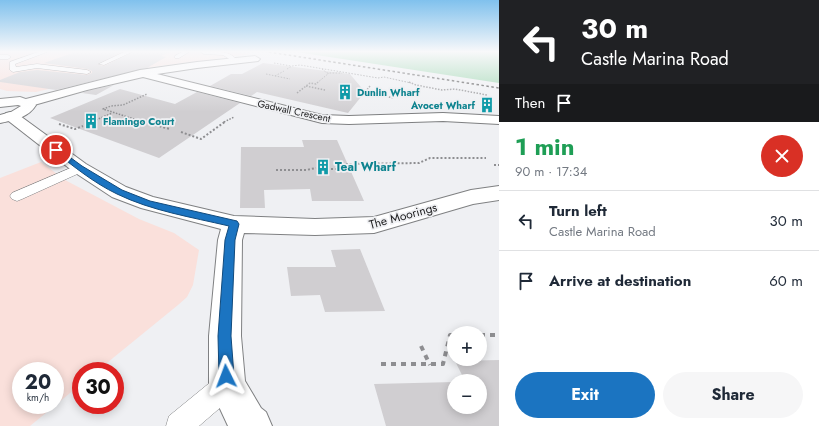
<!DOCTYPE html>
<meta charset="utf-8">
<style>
body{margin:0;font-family:Jost,sans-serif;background:#f6f6f7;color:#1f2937;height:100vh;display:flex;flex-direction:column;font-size:15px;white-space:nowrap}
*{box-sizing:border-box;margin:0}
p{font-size:13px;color:#747a83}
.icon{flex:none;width:22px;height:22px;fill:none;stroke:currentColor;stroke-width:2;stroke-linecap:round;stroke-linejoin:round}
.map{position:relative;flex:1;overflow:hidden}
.sheet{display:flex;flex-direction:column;background:#fff;width:320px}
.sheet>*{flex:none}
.banner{background:#202124;color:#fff;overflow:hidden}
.controls{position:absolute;left:447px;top:326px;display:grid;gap:8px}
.controls a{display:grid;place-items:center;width:40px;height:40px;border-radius:50%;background:#fff;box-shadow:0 2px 10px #0003;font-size:20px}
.speed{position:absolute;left:12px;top:362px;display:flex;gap:8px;font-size:20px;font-weight:700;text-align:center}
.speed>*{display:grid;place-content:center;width:52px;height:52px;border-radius:50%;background:#fff;box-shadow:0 2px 10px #0003;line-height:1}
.speed small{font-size:10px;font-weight:400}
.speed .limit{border:6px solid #d22;background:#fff;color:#111}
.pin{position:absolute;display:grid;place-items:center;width:34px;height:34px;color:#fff;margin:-17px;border:2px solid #fff;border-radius:50%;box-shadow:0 1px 4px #0007}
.me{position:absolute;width:44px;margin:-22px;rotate:357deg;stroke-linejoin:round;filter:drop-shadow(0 0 3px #0008)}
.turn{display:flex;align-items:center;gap:14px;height:84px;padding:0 16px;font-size:18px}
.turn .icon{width:52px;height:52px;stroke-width:2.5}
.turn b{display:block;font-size:28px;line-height:34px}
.then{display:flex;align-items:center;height:38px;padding:0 16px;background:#0003;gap:8px;font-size:15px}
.round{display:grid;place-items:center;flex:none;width:42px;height:42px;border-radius:21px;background:#f6f6f7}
.head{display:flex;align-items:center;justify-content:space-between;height:68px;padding:0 16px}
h1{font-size:24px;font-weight:700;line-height:30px;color:#1e9e55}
.action{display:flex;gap:8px;margin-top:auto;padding:8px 16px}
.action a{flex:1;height:46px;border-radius:24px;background:#1b74c1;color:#fff;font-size:16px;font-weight:700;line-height:46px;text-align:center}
.action a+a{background:#f6f6f7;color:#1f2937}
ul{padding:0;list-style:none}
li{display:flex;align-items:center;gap:12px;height:60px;padding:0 16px;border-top:1px solid #e0e1e3}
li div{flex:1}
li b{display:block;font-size:15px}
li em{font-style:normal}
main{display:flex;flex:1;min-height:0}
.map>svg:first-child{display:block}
.commercial{fill:#fae0db;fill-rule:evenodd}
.green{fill:#9ad5ad}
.building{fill:#d0ced1}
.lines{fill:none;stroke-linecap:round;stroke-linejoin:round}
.lane-casing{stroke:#7f8082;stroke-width:1}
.street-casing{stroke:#7f8082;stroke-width:2}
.secondary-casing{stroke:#7f8082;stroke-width:2}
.path-far3{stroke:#8e8e91;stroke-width:1;stroke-dasharray:1.5 1.5;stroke-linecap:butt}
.path-far2{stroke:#8e8e91;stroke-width:1.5;stroke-dasharray:1.5 1.5;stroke-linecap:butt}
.path-far1{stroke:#8e8e91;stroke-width:2;stroke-dasharray:2 2;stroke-linecap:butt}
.path{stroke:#8e8e91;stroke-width:4;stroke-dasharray:5 5;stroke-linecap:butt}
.lane{fill:#fff;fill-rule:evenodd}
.street{fill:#fff;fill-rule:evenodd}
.secondary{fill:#fff;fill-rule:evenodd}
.rail{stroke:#4b4b4c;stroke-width:1.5;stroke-dasharray:2.5 2.5;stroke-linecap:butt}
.route{fill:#1b74c1;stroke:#124b7d}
.labels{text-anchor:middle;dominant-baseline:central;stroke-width:3.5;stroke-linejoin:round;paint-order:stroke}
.far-culture-label{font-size:10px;font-weight:bold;fill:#0d838f;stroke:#eff0f3;text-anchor:start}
.far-street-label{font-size:10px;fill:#1a1a1b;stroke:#eff0f3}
.culture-label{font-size:12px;font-weight:bold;fill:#0d838f;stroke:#eff0f3;text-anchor:start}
.street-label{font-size:12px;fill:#1a1a1b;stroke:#eff0f3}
</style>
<main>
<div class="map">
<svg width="499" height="426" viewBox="0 0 499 426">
<rect width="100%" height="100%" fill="#eff0f3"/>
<g class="commercial">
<polygon points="0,52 231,52 252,54 129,70 36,92 7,91 0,89"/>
<path d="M41,162L65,180L139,219L174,233L199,250L193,285L187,297L178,305L97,371H81V384L30,426H0V178ZM21,371H55V405H21Z"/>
</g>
<polygon class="green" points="297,52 499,52 499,83"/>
<g class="building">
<polygon points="75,52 121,52 98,64 99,65 104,66 133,52 169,52 161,56 166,57 147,68 56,90 0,82 0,80 20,72 37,70 87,75 92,73 92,71 87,69 44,63"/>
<polygon points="263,63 350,74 365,92 348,113 257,92 251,96 210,86 231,74 242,74"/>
<polygon points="114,85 96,95 82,93 87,91"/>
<polygon points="120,89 175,104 197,92 240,103 159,158 50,118"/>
<polygon points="302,140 337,140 364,201 312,201 310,189 264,190 265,208 240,208 241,147 304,147"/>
<polygon points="360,249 385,311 325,312 320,295 291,296 287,267 336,267 331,250"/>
<polygon points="499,360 499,426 386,426 374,384 454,382 454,407 480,407 480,381 465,381 455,361"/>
</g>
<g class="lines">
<defs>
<g id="lane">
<polygon points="38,52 47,52 15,64 16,67 37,64 87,70 91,72 87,74 37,68 13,72 10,70 10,62"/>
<polygon points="124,52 132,52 104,65 99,64"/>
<polygon points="182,52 189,52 179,58 175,58 175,56"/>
<path d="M201,52C214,52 228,49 237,60L234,62L223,55L204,54Z"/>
<polygon points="0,55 8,55 11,57 8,59 0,59"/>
<polygon points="80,164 84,165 86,168 84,171 22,199 17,201 12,199 10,196 12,193"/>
<polygon points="227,373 236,376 239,385 236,394 199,426 166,426 169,416 218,376"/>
</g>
<g id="street">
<polygon points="255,56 260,59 258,61 197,68 157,74 322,115 349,116 443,113 499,116 499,124 443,121 349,124 322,123 143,77 87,90 27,107 22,106 21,103 22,100 140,70 197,62"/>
<polygon points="11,112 16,113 86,164 126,187 153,197 234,216 315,219 374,217 471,190 499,186 499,200 473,204 374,233 315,235 244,233 242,240 241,336 245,381 261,408 266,412 272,426 228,426 209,385 209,336 218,240 221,229 141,208 112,197 74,172 6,119 4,116 6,113"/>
</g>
<path id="secondary" d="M20,97L34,102L36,105C28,118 14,120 0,123V115L11,112L21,106L18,105L0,107V99Z"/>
</defs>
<use href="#lane" class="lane-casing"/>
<use href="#street" class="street-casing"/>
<use href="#secondary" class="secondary-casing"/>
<g class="path-far3">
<polyline points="274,63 291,66"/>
<polyline points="287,69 292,66 300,65 378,78 384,77 411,83"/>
<polyline points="322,69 327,73 342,73"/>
<polyline points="266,74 290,79"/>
<polyline points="275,76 284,71"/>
<polyline points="317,83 329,73"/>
</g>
<g class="path-far2">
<polyline points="409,82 416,85 442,90 455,89 487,95"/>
<polyline points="306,86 325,90"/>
<polyline points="370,86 366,91 393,98"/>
<polyline points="297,93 310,83 316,84 318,82"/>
<polyline points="96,120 112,113"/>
<polyline points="143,122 103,109 111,106 123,105 147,94"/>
<polyline points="224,122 234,117"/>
</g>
<g class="path-far1">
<polyline points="140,121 170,129"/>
<polyline points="59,124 75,129 83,126"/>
<polyline points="181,132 201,139 226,121"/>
<polyline points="494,165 499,165"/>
<polyline points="331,169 339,169 347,164 419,163 430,158 486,158"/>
<polyline points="276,170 306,170 316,168"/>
</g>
<g class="path">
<polyline points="480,335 499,335"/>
<polyline points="421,346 430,365"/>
<polyline points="381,364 443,364 450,335 454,335"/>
</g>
<use href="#lane" class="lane"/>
<use href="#street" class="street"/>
<use href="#secondary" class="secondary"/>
<polyline class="rail" points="269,52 499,88"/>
</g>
<linearGradient id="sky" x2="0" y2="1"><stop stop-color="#80c1ed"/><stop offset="0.46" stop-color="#f8f8fa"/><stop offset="1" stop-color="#f8f8fa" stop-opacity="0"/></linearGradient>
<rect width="499" height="112" fill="url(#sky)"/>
<path class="route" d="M56,147L82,166L122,190L150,201L237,221L239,224L235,240L231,336L234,376L231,381L226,384L221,381L219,376L218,336L225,240L229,226C191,217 152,211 117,194C94,183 73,166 54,151L53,150Z"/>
<defs>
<symbol id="building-bare" viewBox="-9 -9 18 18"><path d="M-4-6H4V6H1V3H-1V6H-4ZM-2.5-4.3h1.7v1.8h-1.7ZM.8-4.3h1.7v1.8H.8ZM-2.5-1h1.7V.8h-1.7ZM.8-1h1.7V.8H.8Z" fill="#0f9aa8" stroke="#eff0f3" stroke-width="2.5" paint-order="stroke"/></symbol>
</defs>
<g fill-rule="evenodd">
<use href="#building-bare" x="334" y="81" width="22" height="22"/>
<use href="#building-bare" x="476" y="94" width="22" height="22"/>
<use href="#building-bare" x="80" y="110" width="22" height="22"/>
<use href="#building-bare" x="312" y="156" width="22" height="22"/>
</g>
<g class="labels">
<g class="far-culture-label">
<text x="357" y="92">Dunlin Wharf</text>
<text x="475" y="105" text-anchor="end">Avocet Wharf</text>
<text x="103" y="121">Flamingo Court</text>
</g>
<g class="far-street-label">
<text transform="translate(294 111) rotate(12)">Gadwall Crescent</text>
</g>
<g class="culture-label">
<text x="335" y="167">Teal Wharf</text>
</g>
<g class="street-label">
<text transform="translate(403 216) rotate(-15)">The Moorings</text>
</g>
</g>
</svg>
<div class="controls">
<a>+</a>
<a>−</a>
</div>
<div class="speed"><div>20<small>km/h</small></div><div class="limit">30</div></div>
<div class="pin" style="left:56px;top:150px;background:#d93025"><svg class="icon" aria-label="arrive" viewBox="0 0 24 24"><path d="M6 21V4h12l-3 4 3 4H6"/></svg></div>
<svg class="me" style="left:226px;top:376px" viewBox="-20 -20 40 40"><path d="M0-17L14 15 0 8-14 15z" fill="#1b74c1" stroke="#fff" stroke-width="4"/></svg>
</div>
<section class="sheet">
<div class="banner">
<div class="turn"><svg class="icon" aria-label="left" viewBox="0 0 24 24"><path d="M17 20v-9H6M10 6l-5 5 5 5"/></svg><div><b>30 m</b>Castle Marina Road</div></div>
<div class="then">Then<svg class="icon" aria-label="arrive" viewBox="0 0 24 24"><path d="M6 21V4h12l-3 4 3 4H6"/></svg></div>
</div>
<div class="head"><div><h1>1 min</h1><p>90 m · 17:34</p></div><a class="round" style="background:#d93025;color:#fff"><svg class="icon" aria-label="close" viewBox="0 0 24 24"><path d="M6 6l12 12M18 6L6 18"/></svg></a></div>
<ul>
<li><svg class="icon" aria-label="left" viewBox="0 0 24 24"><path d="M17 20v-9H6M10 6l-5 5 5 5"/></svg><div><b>Turn left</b><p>Castle Marina Road</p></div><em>30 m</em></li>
<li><svg class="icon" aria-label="arrive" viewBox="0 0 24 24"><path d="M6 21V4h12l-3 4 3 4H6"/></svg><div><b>Arrive at destination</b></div><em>60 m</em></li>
</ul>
<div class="action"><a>Exit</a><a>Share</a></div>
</section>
</main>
